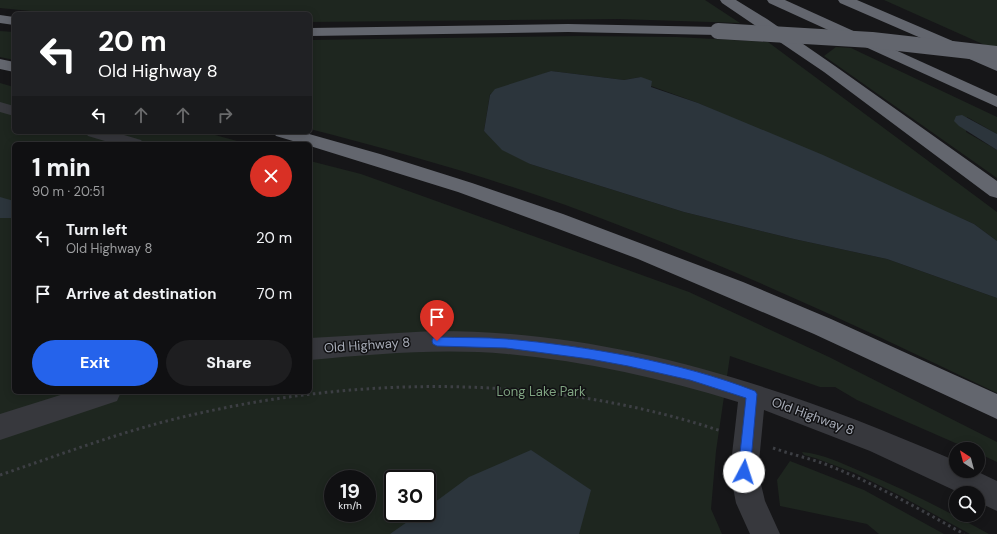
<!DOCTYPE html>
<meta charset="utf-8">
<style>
body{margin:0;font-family:"DM Sans",sans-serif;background:#1e1e20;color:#f1f3f6;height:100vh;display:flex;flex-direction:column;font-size:15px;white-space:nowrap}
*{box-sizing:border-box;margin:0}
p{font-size:13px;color:#9c9d9f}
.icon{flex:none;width:22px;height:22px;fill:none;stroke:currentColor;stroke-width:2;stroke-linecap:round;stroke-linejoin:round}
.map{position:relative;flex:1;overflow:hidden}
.details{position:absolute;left:12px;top:142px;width:300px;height:252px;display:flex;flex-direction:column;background:#101012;border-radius:6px;box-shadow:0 2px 10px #0003,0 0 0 1px #303032}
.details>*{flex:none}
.guide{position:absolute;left:12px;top:12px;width:300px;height:122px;border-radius:6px;box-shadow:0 2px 10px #0003,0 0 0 1px #303032;background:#202124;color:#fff;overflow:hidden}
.needle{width:26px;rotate:324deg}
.fabs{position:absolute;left:949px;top:442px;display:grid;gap:8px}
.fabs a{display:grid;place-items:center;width:36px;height:36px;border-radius:50%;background:#101012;box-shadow:0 2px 10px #0003,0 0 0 1px #303032;font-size:20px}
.speed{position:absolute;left:324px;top:470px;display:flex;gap:8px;font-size:20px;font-weight:700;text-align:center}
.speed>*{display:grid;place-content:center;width:52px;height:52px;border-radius:50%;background:#101012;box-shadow:0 2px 10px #0003,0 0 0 1px #303032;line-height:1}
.speed small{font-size:10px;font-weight:400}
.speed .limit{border:2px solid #111;border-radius:6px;background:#fff;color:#111}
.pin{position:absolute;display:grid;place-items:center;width:34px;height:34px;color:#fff;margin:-41px -17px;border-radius:50% 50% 50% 0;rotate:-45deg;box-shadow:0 0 4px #0007}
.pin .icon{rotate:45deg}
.me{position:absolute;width:44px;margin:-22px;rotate:5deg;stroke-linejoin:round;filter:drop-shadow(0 0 3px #0008)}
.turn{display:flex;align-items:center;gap:14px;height:84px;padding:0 20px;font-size:18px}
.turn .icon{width:52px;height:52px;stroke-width:2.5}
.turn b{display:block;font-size:28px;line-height:34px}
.lanes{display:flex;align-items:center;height:38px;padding:0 20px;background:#0003;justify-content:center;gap:20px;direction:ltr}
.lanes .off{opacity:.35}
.round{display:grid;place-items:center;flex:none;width:42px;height:42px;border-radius:21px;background:#1e1e20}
.headline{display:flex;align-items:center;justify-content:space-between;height:68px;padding:0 20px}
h1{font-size:24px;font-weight:800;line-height:30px}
.action{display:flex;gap:8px;margin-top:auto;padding:8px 20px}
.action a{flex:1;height:46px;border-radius:24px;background:#2563eb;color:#fff;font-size:16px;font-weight:800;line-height:46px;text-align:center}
.action a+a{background:#1e1e20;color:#f1f3f6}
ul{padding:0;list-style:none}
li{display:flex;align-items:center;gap:12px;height:56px;padding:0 20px}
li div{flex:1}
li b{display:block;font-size:15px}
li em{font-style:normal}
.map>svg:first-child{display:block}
.green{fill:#1e261f;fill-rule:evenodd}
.water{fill:#2c353c}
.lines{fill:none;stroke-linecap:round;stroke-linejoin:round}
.path{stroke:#3d3f44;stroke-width:3;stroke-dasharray:2.5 3.5;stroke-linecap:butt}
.minor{fill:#37383d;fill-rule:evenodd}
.highway{fill:#63666e;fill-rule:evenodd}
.highway-bridge{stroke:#63666e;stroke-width:16}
.route{fill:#2563eb;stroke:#184099}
.labels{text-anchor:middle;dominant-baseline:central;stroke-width:3;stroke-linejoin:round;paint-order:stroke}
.street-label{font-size:13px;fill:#a8adb8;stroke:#111113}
.park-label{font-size:13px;fill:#7fa381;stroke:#111113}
</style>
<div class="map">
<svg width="997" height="534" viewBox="0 0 997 534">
<rect width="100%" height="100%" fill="#161618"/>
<g class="green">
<polygon points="0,0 705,0 740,23 619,19 310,22 310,14 61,14 0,8"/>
<polygon points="884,0 997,0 997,48 987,46"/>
<polygon points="0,31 14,32 14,60 0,57"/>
<path d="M580,36L677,37L768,42L997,212V241L974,224L698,103L651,86L641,77L624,80L551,71L490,94L484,131L530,164L684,212L794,239L887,259L997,298V393C873,333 749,275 621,226C520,186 415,156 310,129V40Z"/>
<polygon points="836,47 851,48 997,117 997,134 967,117 966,132 997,150 997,178 824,56"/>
<path d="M0,83L14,87V132H204L248,144H14V392H310V161L361,174L689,292L829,357L997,442V462L978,453V449H969L857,400L835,387H820L730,356L716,451L711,509L722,534H0ZM333,479H367V513H333ZM393,479H427V513H393Z"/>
<path d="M802,452C823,454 841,463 860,471C904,489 947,511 989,534H970L899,495L855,473L815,458L804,455Z"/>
<polygon points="790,461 864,490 944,534 879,534 867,524 780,506 777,480"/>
</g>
<g class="water">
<polygon points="551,71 624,80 641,77 652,81 651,87 698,103 823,155 974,224 997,241 997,298 887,259 794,239 684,212 530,164 502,150 484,131 490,95 495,89"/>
<polygon points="962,115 997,134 997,150 959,126 954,121 956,116"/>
<polygon points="0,197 14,201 14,218 0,218"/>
<polygon points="531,450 591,490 579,534 390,534 420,513 427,513 427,508 469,477"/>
</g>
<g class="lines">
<g class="path">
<path d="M773,448C790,454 808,458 825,464C874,483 919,509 964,534"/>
<path d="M0,475C62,454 123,431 187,416C362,375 549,374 721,431"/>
</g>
<g class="minor">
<polygon points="0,102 14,106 14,116 0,112"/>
<polygon points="85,132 114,132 141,140 144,144 115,144 88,136"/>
<path d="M433,331C613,330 785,387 949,458L956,461V471H976L997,481V511L978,502V493H960L870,451L764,410L758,472L765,501L780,534H750L736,503L730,472L738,402C663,379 586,361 507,354C442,348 375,354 310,360V338Z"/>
<polygon points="70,392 121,392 117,401 0,440 0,414"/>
</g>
<g class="highway">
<polygon points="720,0 736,0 767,19 835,66 997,181 997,198 990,196 824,72 722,3"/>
<polygon points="767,0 785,0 997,96 997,107 769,3"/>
<polygon points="838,0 857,0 997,60 997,71 840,3"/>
<polygon points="0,15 14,17 14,25 0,23"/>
<polygon points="568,24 718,27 723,28 725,31 723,34 718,35 568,32 310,36 310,28"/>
<polygon points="0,59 14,62 14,72 0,69"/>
<polygon points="273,132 302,132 380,154 472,183 563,214 743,282 831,319 997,394 997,419 814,334 638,259 548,225 458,192 310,146 310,144 303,144 276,136"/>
</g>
<polyline class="highway-bridge" points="718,31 872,40 997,54"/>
</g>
<path class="route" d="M437,337C460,338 484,337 507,339C586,346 681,362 755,391L757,394L750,472L748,476L744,478L740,476L738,472L746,398L690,380L628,366L590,359L506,348L437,346L433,344L432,341L433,338Z"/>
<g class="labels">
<g class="street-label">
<text transform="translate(367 345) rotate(-4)">Old Highway 8</text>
<text transform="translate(813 416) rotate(20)">Old Highway 8</text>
</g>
<g class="park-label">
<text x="541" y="391">Long Lake Park</text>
</g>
</g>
</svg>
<div class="fabs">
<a><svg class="needle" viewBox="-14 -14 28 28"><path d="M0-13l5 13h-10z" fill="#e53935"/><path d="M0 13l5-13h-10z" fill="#9c9d9f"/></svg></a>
<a><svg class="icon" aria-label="search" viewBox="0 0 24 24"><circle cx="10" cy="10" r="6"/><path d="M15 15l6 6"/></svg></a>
</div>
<div class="speed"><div>19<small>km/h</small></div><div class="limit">30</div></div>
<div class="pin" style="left:437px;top:341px;background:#d93025"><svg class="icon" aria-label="arrive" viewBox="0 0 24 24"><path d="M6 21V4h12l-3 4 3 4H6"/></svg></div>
<svg class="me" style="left:744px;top:472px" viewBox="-20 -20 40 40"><circle r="19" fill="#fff"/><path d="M0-13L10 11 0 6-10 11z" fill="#2563eb"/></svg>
<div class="guide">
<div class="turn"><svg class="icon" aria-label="left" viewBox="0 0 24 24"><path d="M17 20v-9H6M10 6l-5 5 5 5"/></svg><div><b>20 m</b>Old Highway 8</div></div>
<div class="lanes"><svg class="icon" aria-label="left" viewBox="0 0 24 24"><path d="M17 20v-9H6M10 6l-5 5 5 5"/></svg><svg class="icon off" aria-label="ahead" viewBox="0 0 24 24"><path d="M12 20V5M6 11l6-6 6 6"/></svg><svg class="icon off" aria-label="ahead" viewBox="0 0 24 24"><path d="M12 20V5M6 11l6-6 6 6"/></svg><svg class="icon off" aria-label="right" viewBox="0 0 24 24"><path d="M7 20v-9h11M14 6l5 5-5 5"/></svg></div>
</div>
<section class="details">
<div class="headline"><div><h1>1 min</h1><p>90 m · 20:51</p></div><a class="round" style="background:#d93025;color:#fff"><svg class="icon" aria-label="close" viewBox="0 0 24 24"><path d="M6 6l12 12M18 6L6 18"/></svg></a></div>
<ul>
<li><svg class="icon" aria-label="left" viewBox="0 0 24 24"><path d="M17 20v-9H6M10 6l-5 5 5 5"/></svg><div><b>Turn left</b><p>Old Highway 8</p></div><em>20 m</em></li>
<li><svg class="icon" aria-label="arrive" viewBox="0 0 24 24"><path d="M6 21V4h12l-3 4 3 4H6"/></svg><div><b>Arrive at destination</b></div><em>70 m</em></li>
</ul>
<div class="action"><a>Exit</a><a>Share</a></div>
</section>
</div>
